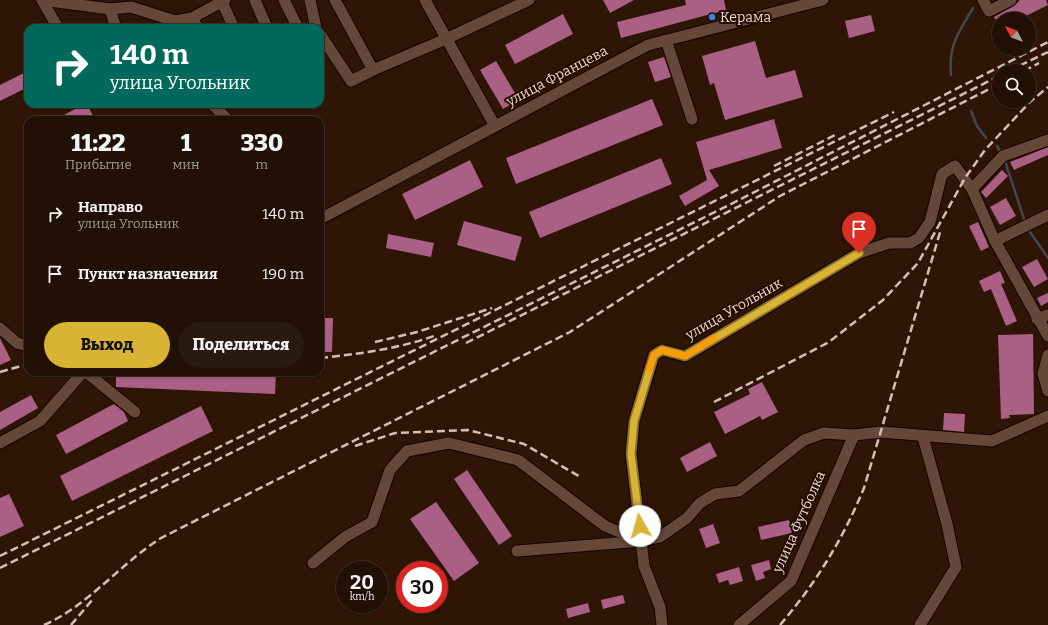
<!DOCTYPE html>
<html lang="ru">
<meta charset="utf-8">
<style>
body{margin:0;font-family:Bitter,serif;background:#2a190e;color:#f1f3f6;height:100vh;display:flex;flex-direction:column;font-size:15px;white-space:nowrap}
*{box-sizing:border-box;margin:0}
p{font-size:13px;color:#a29d9a}
.icon{flex:none;width:22px;height:22px;fill:none;stroke:currentColor;stroke-width:2;stroke-linecap:round;stroke-linejoin:round}
.map{position:relative;flex:1;overflow:hidden}
.panel{position:absolute;left:24px;top:116px;width:300px;height:260px;display:flex;flex-direction:column;background:#221004;border-radius:12px;box-shadow:0 1px 3px #0004,0 0 0 1px #3f3026}
.panel>*{flex:none}
.banner{position:absolute;left:24px;top:24px;width:300px;height:84px;border-radius:12px;box-shadow:0 1px 3px #0004,0 0 0 1px #3f3026;background:#00695c;color:#fff;overflow:hidden}
.needle{width:26px;rotate:311deg}
.buttons{position:absolute;left:992px;top:12px;display:grid;gap:8px}
.buttons a{display:grid;place-items:center;width:44px;height:44px;border-radius:50%;background:#221004;box-shadow:0 1px 3px #0004,0 0 0 1px #3f3026;font-size:20px}
.speed{position:absolute;left:336px;top:561px;display:flex;gap:8px;font-size:20px;font-weight:700;text-align:center}
.speed>*{display:grid;place-content:center;width:52px;height:52px;border-radius:50%;background:#221004;box-shadow:0 1px 3px #0004,0 0 0 1px #3f3026;line-height:1}
.speed small{font-size:10px;font-weight:400}
.speed .limit{border:6px solid #d22;background:#fff;color:#111}
.pin{position:absolute;display:grid;place-items:center;width:34px;height:34px;color:#fff;margin:-41px -17px;border-radius:50% 50% 50% 0;rotate:-45deg;box-shadow:0 0 4px #0007}
.pin .icon{rotate:45deg}
.me{position:absolute;width:44px;margin:-22px;rotate:353deg;stroke-linejoin:round;filter:drop-shadow(0 0 3px #0008)}
.turn{display:flex;align-items:center;gap:14px;height:84px;padding:0 20px;font-size:18px}
.turn .icon{width:52px;height:52px;stroke-width:2.5}
.turn b{display:block;font-size:28px;line-height:34px}
.eta{display:flex;justify-content:space-evenly;align-items:center;height:68px;text-align:center}
.eta b{font-size:24px;font-weight:800;line-height:28px}
.button{display:flex;gap:8px;margin-top:auto;padding:8px 20px}
.button a{flex:1;height:46px;border-radius:24px;background:#d9b334;color:#111;font-size:16px;font-weight:800;line-height:46px;text-align:center}
.button a+a{background:#2a190e;color:#f1f3f6}
ul{padding:0;list-style:none}
li{display:flex;align-items:center;gap:12px;height:60px;padding:0 20px}
li div{flex:1}
li b{display:block;font-size:15px}
li em{font-style:normal}
.map>svg:first-child{display:block}
.lines{fill:none;stroke-linecap:round;stroke-linejoin:round}
.stream{stroke:#46464e;stroke-width:2.5}
.building{fill:#a96084}
.minor-casing{stroke:#150200;stroke-width:13}
.minor{stroke:#664838;stroke-width:11}
.rail{stroke:#d3c0b5;stroke-width:2.5;stroke-dasharray:8 4;stroke-linecap:butt}
.route-casing{stroke:#8d7422;stroke-width:10}
.route{stroke:#d9b334;stroke-width:7}
.slow{stroke:#f59e0b;stroke-width:7}
.shop-dot{fill:#3f7fe0;stroke:#240c00;stroke-width:1.5}
.labels{text-anchor:middle;dominant-baseline:central;stroke-width:4;stroke-linejoin:round;paint-order:stroke}
.poi-label{font-size:14px;fill:#ebd9cf;stroke:#240c00;text-anchor:start}
.street-label{font-size:14px;fill:#ebd9cf;stroke:#240c00}
</style>
<div class="map">
<svg width="1048" height="625" viewBox="0 0 1048 625">
<rect width="100%" height="100%" fill="#2e1506"/>
<g class="lines">
<g class="stream">
<path d="M951,75C948,45 959,32 973,8"/>
<polyline points="971,111 977,126 986,138"/>
<polyline points="997,146 1002,154"/>
<polyline points="1004,158 1025,222"/>
<polyline points="1028,229 1048,258"/>
</g>
</g>
<g class="building">
<polygon points="603,0 634,0 610,13"/>
<polygon points="685,0 724,0 726,10 621,38 617,22 686,5"/>
<polygon points="1020,0 1046,0 1048,5 1020,19 995,19 994,17 1014,6"/>
<polygon points="563,14 573,34 515,64 505,45"/>
<polygon points="871,15 875,31 849,38 845,21"/>
<polygon points="755,41 766,78 795,70 803,97 725,120 714,83 710,85 702,56"/>
<polygon points="664,57 671,77 655,82 648,62"/>
<polygon points="496,61 519,100 503,109 480,70"/>
<polygon points="28,71 28,87 0,101 0,85"/>
<polygon points="652,99 663,125 516,184 506,158"/>
<polygon points="84,104 87,104 95,120 55,120"/>
<polygon points="774,119 782,148 709,170 719,186 685,206 679,196 707,180 696,142"/>
<polygon points="1048,147 1048,155 1014,170 1010,162"/>
<polygon points="661,158 672,184 540,238 529,212"/>
<polygon points="470,160 483,187 415,220 402,194"/>
<polygon points="1002,170 1008,176 986,198 981,192"/>
<polygon points="1006,198 1016,216 1000,225 990,207"/>
<polygon points="464,221 522,237 515,261 457,245"/>
<polygon points="978,222 989,247 981,251 969,226"/>
<polygon points="388,234 434,243 431,257 386,248"/>
<polygon points="1037,259 1048,279 1034,287 1022,267"/>
<polygon points="1000,271 1005,283 1001,284 1017,321 1006,326 991,289 984,292 979,281"/>
<polygon points="1048,293 1048,302 1041,306 1037,298"/>
<polygon points="320,318 333,318 332,352 320,352"/>
<polygon points="1033,334 1034,414 1009,415 1010,418 1001,419 998,335"/>
<polygon points="0,338 11,360 0,365"/>
<polygon points="116,372 276,372 275,394 116,387"/>
<polygon points="762,382 778,412 762,420 760,416 725,434 714,412 750,394 748,389"/>
<polygon points="31,395 38,408 0,430 0,412"/>
<polygon points="114,404 124,412 128,421 66,454 56,435"/>
<polygon points="201,406 213,431 72,501 60,476"/>
<polygon points="944,413 965,414 964,432 943,430"/>
<polygon points="710,442 717,456 687,472 680,458"/>
<polygon points="467,470 512,536 499,545 454,479"/>
<polygon points="9,494 24,526 0,537 0,498"/>
<polygon points="436,502 479,563 454,581 410,519"/>
<polygon points="789,520 792,533 761,540 758,527"/>
<polygon points="713,524 720,543 706,548 699,529"/>
<polygon points="769,560 771,569 763,572 765,578 756,581 751,565"/>
<polygon points="739,567 743,581 730,585 728,580 719,583 716,574"/>
<polygon points="623,595 625,603 603,609 601,600"/>
<polygon points="588,603 590,612 568,618 566,609"/>
</g>
<g class="lines">
<defs>
<g id="minor">
<polyline points="42,0 110,9 131,7 175,21 192,18 225,0"/>
<polyline points="42,0 58,28"/>
<polyline points="255,0 267,28"/>
<polyline points="284,0 298,28"/>
<polyline points="310,0 316,28"/>
<polyline points="335,0 373,70 446,39 529,0"/>
<polyline points="425,0 495,126"/>
<polyline points="983,0 989,11 1011,0"/>
<polyline points="222,2 234,28"/>
<polyline points="110,9 116,28"/>
<polyline points="192,18 198,28"/>
<polyline points="320,34 351,81 373,70"/>
<polyline points="666,40 692,119"/>
<polyline points="212,104 228,120"/>
<polyline points="972,189 1003,156 1048,140"/>
<polyline points="320,219 648,45 823,0"/>
<polyline points="995,241 1048,215"/>
<polyline points="1037,319 1048,315"/>
<polyline points="0,328 17,343 28,346"/>
<polyline points="1048,355 1043,374 1048,391"/>
<polyline points="86,372 135,412"/>
<polyline points="0,443 40,421 83,372"/>
<polyline points="517,551 642,541 660,537 687,518 700,503 715,494 739,491 804,440 824,433 854,435 881,432 992,441 1048,416"/>
<polyline points="313,563 345,537 372,522 390,470 407,451 449,443 518,460 605,526 639,540"/>
<polyline points="662,625 660,607 644,566 631,454 634,421 654,355 662,350 685,356 859,253 889,243 910,243 919,238 930,222 942,174 955,166 972,189 995,241 1048,336"/>
<polyline points="739,625 791,581 854,435"/>
<polyline points="920,625 956,567 947,524 923,437"/>
</g>
</defs>
<use href="#minor" class="minor-casing"/>
<use href="#minor" class="minor"/>
<g class="rail">
<polyline points="1009,71 1048,52"/>
<polyline points="1024,71 1039,63"/>
<polyline points="774,166 835,135"/>
<polyline points="375,342 417,332 492,308"/>
<polyline points="466,343 999,76"/>
<path d="M320,358C359,354 397,349 434,336"/>
<polyline points="0,372 28,364"/>
<polyline points="714,402 829,342 883,300 918,263 965,178 985,150 1030,102 1048,87"/>
<polyline points="355,446 395,433 468,430 524,444 582,478"/>
<polyline points="0,556 894,112"/>
<polyline points="0,568 735,202 1048,42"/>
<path d="M44,625C89,605 120,564 161,538L570,332L780,196L999,84"/>
<polyline points="71,625 93,599"/>
<path d="M780,625C816,583 843,539 864,488L941,229"/>
</g>
</g>
<g class="lines">
<defs>
<polyline id="route" points="640,526 631,454 634,421 654,355 662,350 685,356 859,253"/>
</defs>
<use href="#route" class="route-casing"/>
<use href="#route" class="route"/>
<polyline class="slow" points="649,370 654,355 662,350 685,356 714,338"/>
</g>
<circle class="shop-dot" cx="712" cy="17" r="4"/>
<g class="labels">
<g class="poi-label">
<text x="720" y="17">Керама</text>
</g>
<g class="street-label">
<text transform="translate(557 76) rotate(-28)">улица Францева</text>
<text transform="translate(734 309) rotate(-30)">улица Угольник</text>
<text transform="translate(799 522) rotate(-66)">улица Футболка</text>
</g>
</g>
</svg>
<div class="buttons">
<a><svg class="needle" viewBox="-14 -14 28 28"><path d="M0-13l5 13h-10z" fill="#e53935"/><path d="M0 13l5-13h-10z" fill="#a29d9a"/></svg></a>
<a><svg class="icon" aria-label="search" viewBox="0 0 24 24"><circle cx="10" cy="10" r="6"/><path d="M15 15l6 6"/></svg></a>
</div>
<div class="speed"><div>20<small>km/h</small></div><div class="limit">30</div></div>
<div class="pin" style="left:859px;top:253px;background:#d93025"><svg class="icon" aria-label="arrive" viewBox="0 0 24 24"><path d="M6 21V4h12l-3 4 3 4H6"/></svg></div>
<svg class="me" style="left:640px;top:526px" viewBox="-20 -20 40 40"><circle r="19" fill="#fff"/><path d="M0-13L10 11 0 6-10 11z" fill="#d9b334"/></svg>
<div class="banner">
<div class="turn"><svg class="icon" aria-label="right" viewBox="0 0 24 24"><path d="M7 20v-9h11M14 6l5 5-5 5"/></svg><div><b>140 m</b>улица Угольник</div></div>
</div>
<section class="panel">
<div class="eta">
<div><b>11:22</b><p>Прибытие</p></div>
<div><b>1</b><p>мин</p></div>
<div><b>330</b><p>m</p></div>
</div>
<ul>
<li><svg class="icon" aria-label="right" viewBox="0 0 24 24"><path d="M7 20v-9h11M14 6l5 5-5 5"/></svg><div><b>Направо</b><p>улица Угольник</p></div><em>140 m</em></li>
<li><svg class="icon" aria-label="arrive" viewBox="0 0 24 24"><path d="M6 21V4h12l-3 4 3 4H6"/></svg><div><b>Пункт назначения</b></div><em>190 m</em></li>
</ul>
<div class="button"><a>Выход</a><a>Поделиться</a></div>
</section>
</div>
